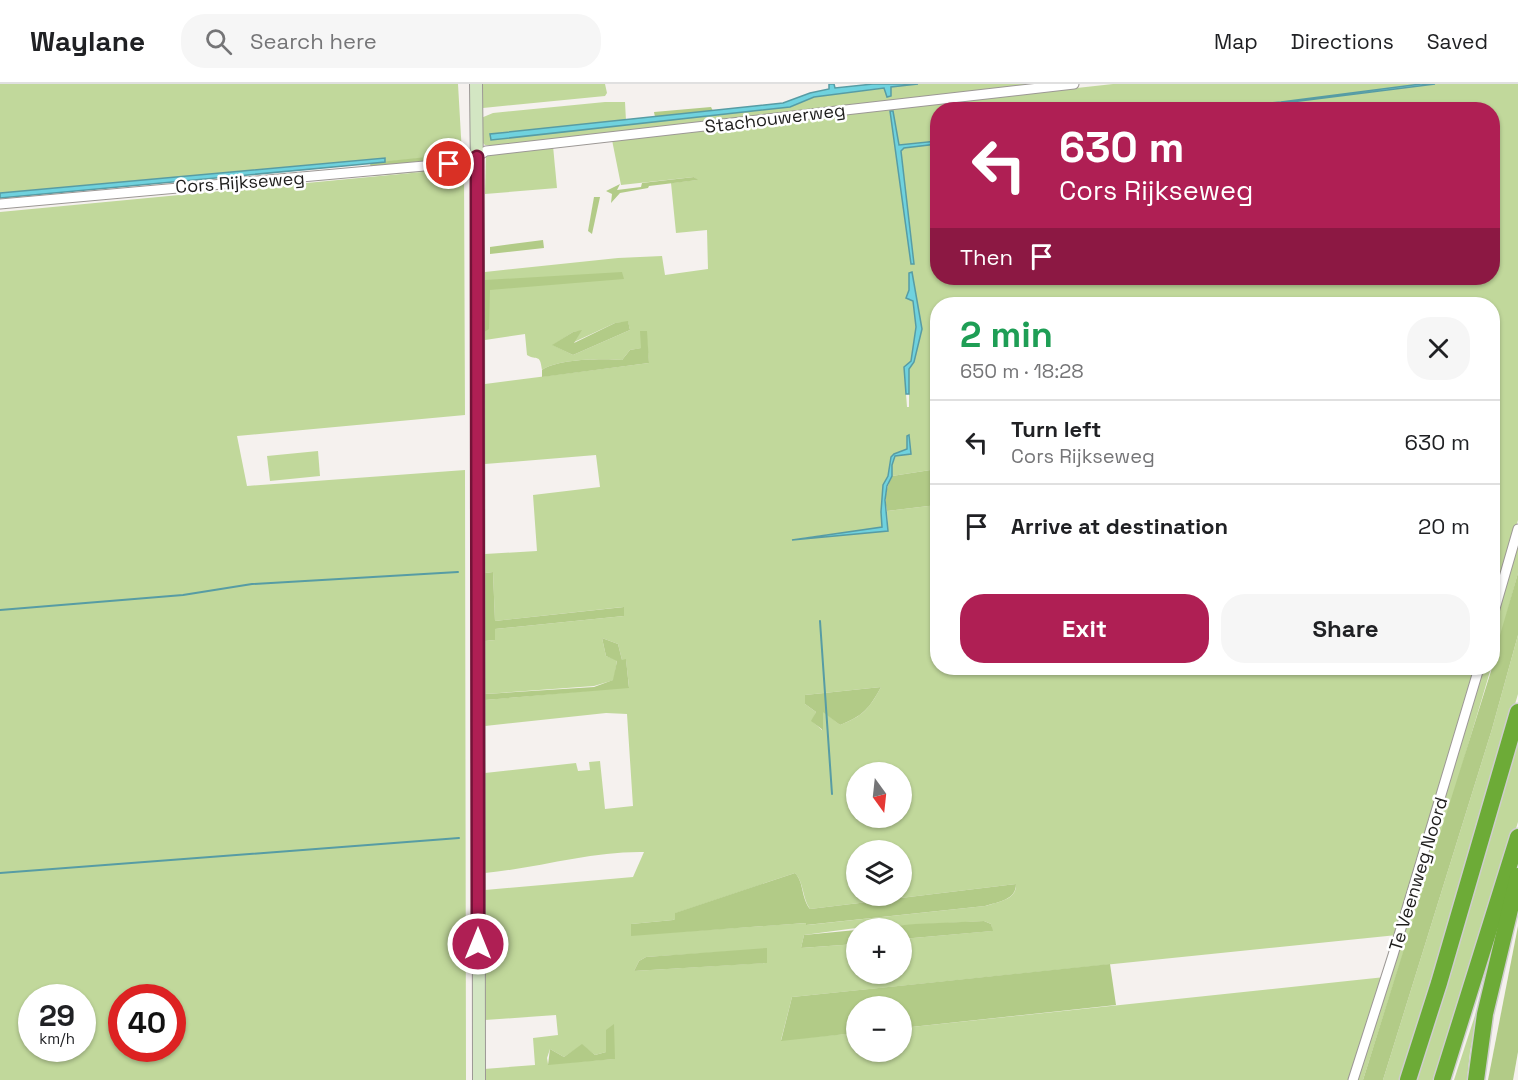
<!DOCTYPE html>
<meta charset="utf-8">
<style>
body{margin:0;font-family:"Space Grotesk",sans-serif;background:#f6f6f6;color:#202124;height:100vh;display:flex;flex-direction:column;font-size:22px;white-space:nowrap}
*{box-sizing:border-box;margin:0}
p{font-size:20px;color:#757577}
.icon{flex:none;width:33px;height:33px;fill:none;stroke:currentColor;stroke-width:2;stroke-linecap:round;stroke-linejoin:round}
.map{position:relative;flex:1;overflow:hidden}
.details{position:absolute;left:930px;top:213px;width:570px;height:378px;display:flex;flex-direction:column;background:#fff;border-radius:24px;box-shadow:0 2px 4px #0004}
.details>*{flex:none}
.guide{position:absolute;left:930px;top:18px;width:570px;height:183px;border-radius:24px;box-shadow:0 2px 4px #0004;background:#af1f54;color:#fff;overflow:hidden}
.needle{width:39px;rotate:165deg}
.tools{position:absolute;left:846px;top:678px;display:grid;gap:12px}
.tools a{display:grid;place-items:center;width:66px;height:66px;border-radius:50%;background:#fff;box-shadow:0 2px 4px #0004;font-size:30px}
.speed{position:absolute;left:18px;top:900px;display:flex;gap:12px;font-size:30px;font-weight:700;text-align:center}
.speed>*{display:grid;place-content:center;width:78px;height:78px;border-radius:50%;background:#fff;box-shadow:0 2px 4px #0004;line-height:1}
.speed small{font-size:15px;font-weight:400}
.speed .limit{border:9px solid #d22;background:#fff;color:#111}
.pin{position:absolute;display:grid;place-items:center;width:51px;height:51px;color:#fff;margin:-26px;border:3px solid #fff;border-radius:50%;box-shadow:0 2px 6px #0007}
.me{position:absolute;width:66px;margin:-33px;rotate:0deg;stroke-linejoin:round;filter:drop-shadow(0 0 4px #0008)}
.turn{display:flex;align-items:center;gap:21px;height:126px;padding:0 30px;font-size:27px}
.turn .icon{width:78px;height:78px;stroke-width:2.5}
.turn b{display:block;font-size:42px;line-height:51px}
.then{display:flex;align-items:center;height:57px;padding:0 30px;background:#0003;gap:12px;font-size:22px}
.round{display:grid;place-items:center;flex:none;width:63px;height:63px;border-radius:24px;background:#f6f6f6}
.overview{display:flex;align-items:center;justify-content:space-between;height:102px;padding:0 30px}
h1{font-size:36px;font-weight:700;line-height:45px;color:#1e9e55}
.button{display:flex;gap:12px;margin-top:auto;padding:12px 30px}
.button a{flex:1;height:69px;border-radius:24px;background:#af1f54;color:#fff;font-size:24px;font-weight:700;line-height:69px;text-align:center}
.button a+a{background:#f6f6f6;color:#202124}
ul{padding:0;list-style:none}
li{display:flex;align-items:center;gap:18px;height:84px;padding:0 30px;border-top:2px solid #e0e0e0}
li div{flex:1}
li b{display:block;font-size:22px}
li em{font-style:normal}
header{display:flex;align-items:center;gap:36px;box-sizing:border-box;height:84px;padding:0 30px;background:#fff;border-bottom:2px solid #e0e0e0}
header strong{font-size:28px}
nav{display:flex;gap:33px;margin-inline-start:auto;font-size:21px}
.search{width:420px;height:54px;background:#f6f6f6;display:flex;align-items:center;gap:15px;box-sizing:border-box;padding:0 21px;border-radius:24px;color:#757577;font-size:22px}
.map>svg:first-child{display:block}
.green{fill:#c1d89b;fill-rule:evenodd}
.forest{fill:#b2cb87}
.water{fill:#6fd2de;stroke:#579ca4;stroke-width:1.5}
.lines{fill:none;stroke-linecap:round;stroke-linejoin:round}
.stream{stroke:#579ca4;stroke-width:2}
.street-casing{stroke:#9c9895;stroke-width:11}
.secondary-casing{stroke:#9c9895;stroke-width:14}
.highway-casing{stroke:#cecdcd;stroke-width:19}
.street{stroke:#fff;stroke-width:9}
.secondary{stroke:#d3e6c3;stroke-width:12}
.highway{stroke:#6dab37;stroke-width:16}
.route-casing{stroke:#721437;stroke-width:15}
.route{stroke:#af1f54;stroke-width:10}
.labels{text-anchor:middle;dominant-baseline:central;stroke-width:5;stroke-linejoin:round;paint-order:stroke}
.street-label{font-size:18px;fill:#1e1d1c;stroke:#fff}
</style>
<header>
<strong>Waylane</strong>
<div class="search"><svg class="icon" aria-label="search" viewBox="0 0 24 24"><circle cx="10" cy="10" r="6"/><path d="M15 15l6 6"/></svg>Search here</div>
<nav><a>Map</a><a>Directions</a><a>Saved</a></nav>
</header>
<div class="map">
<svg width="1518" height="996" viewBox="0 0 1518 996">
<rect width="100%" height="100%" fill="#f5f1ee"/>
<g class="green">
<polygon points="0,0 458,0 462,70 385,78 385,74 0,109"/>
<polygon points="482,0 605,0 607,9 605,12 483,24"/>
<polygon points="918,0 1051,0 501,61 485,61 481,57 481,34 493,29 605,18 625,18 626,37 490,50 491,56 790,23 813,13 885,4 887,13 891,12 891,3"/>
<path d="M1113,0H1421L1281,18L1206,25L938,26L937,57L899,61L893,27H890L911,180L914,179L901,67L904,64L937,60L938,194H1492V26L1236,25L1435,0H1518V436L1493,527L1492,220H938L937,385L892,392V381L895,372L911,370L909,352H907L908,365L894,370L891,373L888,392L883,401L881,428L883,443L796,455L888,447L887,427L937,421L938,584H1477L1397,851L792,913L781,956L856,949V968H902V944L1385,893L1351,996H484V985L535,981L533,954L558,951L556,931L485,936V806L633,793L644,768C591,767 538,784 485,789V689L576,679L578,687L590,686L589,678L600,677L605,725L633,722L627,630L606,629L485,642V616L629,603L626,576H622L618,560L602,554L606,572L617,576L614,596L594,602L485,610V557L495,556V545L624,532L623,523L495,537L493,488L485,489V470L537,467L533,411L600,403L596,371L485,380V300L649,279L646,247L641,248L642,264L630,266L622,276C603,274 556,275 542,286C540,269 537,277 527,271L525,250L485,256V188L618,174L662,172L665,191L708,185L707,146L676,149L671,99L697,96L694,93L621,101L612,56ZM912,188L922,245L914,278L909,285V323H907L904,283L911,277L916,243L913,217L906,214L909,206V189ZM628,238L630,246L573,271L553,261L573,248L581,247L572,259L615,239ZM881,603C869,625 863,632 840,641L823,627L822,646L812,637L816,628L805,620V611ZM856,688H902V734H856ZM856,766H902V812H856ZM795,789C804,798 802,814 810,825L1016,800C1017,816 997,818 985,822L807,841V839L631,851V840L673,836L675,835L676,829ZM984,837L991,840L992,847L902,855V890H856V860L801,864L804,851L856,844ZM767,865L766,879L634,887L639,877L646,873ZM614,941V975L548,980L547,974L550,965L564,973L582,961L595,971L606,968V947Z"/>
<polygon points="553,62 557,104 485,110 486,71"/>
<path d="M464,84L465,331L237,352L247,402L465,386L466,996H0V128ZM32,914H82V964H32ZM122,914H172V964H122Z"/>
<polygon points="318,367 320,392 270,397 267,372"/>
<polygon points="1518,452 1518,489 1493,580 1493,545"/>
<polygon points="1518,551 1518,610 1472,766 1400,996 1383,996 1492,645"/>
<polygon points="1482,584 1491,584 1450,722 1363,996 1355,996"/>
<polygon points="1518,656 1518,738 1437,996 1413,996"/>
<polygon points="1481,913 1470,968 1467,996 1454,996"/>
</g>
<g class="forest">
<polygon points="711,23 713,27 655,33 654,28"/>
<polygon points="455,70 455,85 372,92 370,79"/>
<polygon points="694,93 698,96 649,102 648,104 620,109 611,119 612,110 606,107 620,100 617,106 641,103 642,99"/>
<polygon points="594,113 600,113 592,150 588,147"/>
<polygon points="543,156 544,164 490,170 490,163"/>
<polygon points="622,188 624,195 490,206 489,245 484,248 485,196"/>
<polygon points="628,237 630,246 573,271 552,261 573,248 582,246 574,259 615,239"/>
<path d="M640,247H647L649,279L542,293V286C556,275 603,274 622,276L630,266L641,264Z"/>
<path d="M937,385V421L887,427C884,414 886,404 892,392Z"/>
<polygon points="493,488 495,537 624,523 624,532 495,545 495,556 485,557 485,489"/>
<polygon points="1518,489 1518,551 1492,645 1383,996 1363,996 1492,584 1496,565"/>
<polygon points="602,554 618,560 622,576 626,575 629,604 485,616 485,610 594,603 613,596 617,577 606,572"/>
<path d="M881,603C869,625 864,631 840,641L823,628V646L811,637L816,628L805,620V611Z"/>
<path d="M795,789C804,798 801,814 810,825L1016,800C1016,816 998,818 985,822L806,841V839L631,852V840L673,836L675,835V829Z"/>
<polygon points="984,837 991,840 993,847 902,855 902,844 872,844 915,840"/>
<polygon points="1518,842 1518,968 1513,996 1488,996"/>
<polygon points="856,846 856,860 801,864 804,851"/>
<polygon points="767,864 767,879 634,887 639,877 646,873"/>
<polygon points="1110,880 1116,921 902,944 902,922 856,922 856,949 781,957 792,913"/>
<polygon points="614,940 615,975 548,981 550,965 564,973 582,960 595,971 606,968 606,946"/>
</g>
<g class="water">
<polygon points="829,0 834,0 835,4 873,0 918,0 891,3 891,12 887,13 884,4 814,13 790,23 491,56 490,50 783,19 810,9 829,5"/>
<polygon points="1421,0 1435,0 1236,25 1206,25 1281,18"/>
<polygon points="890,27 893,27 899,61 937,57 937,60 904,64 901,67 914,180 911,180"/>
<polygon points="385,74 385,78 344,82 0,114 0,109"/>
<polygon points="912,188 922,245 914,278 909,285 909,310 906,310 904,283 911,277 916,243 913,217 906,214 909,206 909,189"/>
<polygon points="909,351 911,370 895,372 892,381 892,392 887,402 885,416 888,447 792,456 882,443 881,428 883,401 888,392 891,373 894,370 907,365 907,352"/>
</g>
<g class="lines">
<g class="stream">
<polyline points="0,526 183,511 252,500 458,488"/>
<polyline points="820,537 832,710"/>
<polyline points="0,789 459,754"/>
</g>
<defs>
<g id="street">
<polyline points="0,120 469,78 486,67 1074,0"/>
<polyline points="1492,535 1518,445"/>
<polyline points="1353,996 1393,871 1479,584"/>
</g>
<polyline id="secondary" points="476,0 478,182 479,996"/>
<g id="highway">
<polyline points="1408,996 1439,899 1518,628"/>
<polyline points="1442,996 1518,753"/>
<polyline points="1476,996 1485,930 1518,792"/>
</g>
</defs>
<use href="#street" class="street-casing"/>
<use href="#secondary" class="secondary-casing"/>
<use href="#highway" class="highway-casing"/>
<use href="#street" class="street"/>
<use href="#secondary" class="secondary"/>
<use href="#highway" class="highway"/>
</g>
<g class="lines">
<defs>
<polyline id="route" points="449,80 469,78 477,73 478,860"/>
</defs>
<use href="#route" class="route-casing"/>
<use href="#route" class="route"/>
</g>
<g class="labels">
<g class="street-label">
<text transform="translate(775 34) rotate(-7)">Stachouwerweg</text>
<text transform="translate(240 98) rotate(-4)">Cors Rijkseweg</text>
<text transform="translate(1418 790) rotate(-73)">Te Veenweg Noord</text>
</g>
</g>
</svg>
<div class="tools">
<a><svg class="needle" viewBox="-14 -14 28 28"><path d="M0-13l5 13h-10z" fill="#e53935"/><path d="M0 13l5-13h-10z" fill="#757577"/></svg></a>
<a><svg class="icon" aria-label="layers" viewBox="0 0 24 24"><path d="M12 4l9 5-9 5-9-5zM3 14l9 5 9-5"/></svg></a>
<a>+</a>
<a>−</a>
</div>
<div class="speed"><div>29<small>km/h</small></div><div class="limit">40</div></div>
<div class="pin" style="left:449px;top:80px;background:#d93025"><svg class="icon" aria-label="arrive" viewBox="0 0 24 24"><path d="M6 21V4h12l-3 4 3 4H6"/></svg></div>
<svg class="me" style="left:478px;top:860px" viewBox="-20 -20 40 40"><circle r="17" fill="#af1f54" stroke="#fff" stroke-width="3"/><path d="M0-11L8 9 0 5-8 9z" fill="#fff"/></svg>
<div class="guide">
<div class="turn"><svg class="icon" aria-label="left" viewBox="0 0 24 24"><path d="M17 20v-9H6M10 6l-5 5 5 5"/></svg><div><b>630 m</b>Cors Rijkseweg</div></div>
<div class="then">Then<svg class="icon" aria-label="arrive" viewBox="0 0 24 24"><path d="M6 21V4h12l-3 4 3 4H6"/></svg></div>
</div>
<section class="details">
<div class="overview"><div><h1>2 min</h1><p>650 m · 18:28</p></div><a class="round"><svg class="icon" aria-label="close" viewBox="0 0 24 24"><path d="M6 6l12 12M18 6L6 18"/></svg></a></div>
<ul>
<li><svg class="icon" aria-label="left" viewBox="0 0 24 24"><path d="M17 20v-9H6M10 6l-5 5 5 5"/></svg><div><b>Turn left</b><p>Cors Rijkseweg</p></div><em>630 m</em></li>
<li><svg class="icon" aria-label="arrive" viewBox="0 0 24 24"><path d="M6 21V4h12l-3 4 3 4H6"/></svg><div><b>Arrive at destination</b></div><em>20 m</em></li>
</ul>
<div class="button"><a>Exit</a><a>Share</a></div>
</section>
</div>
